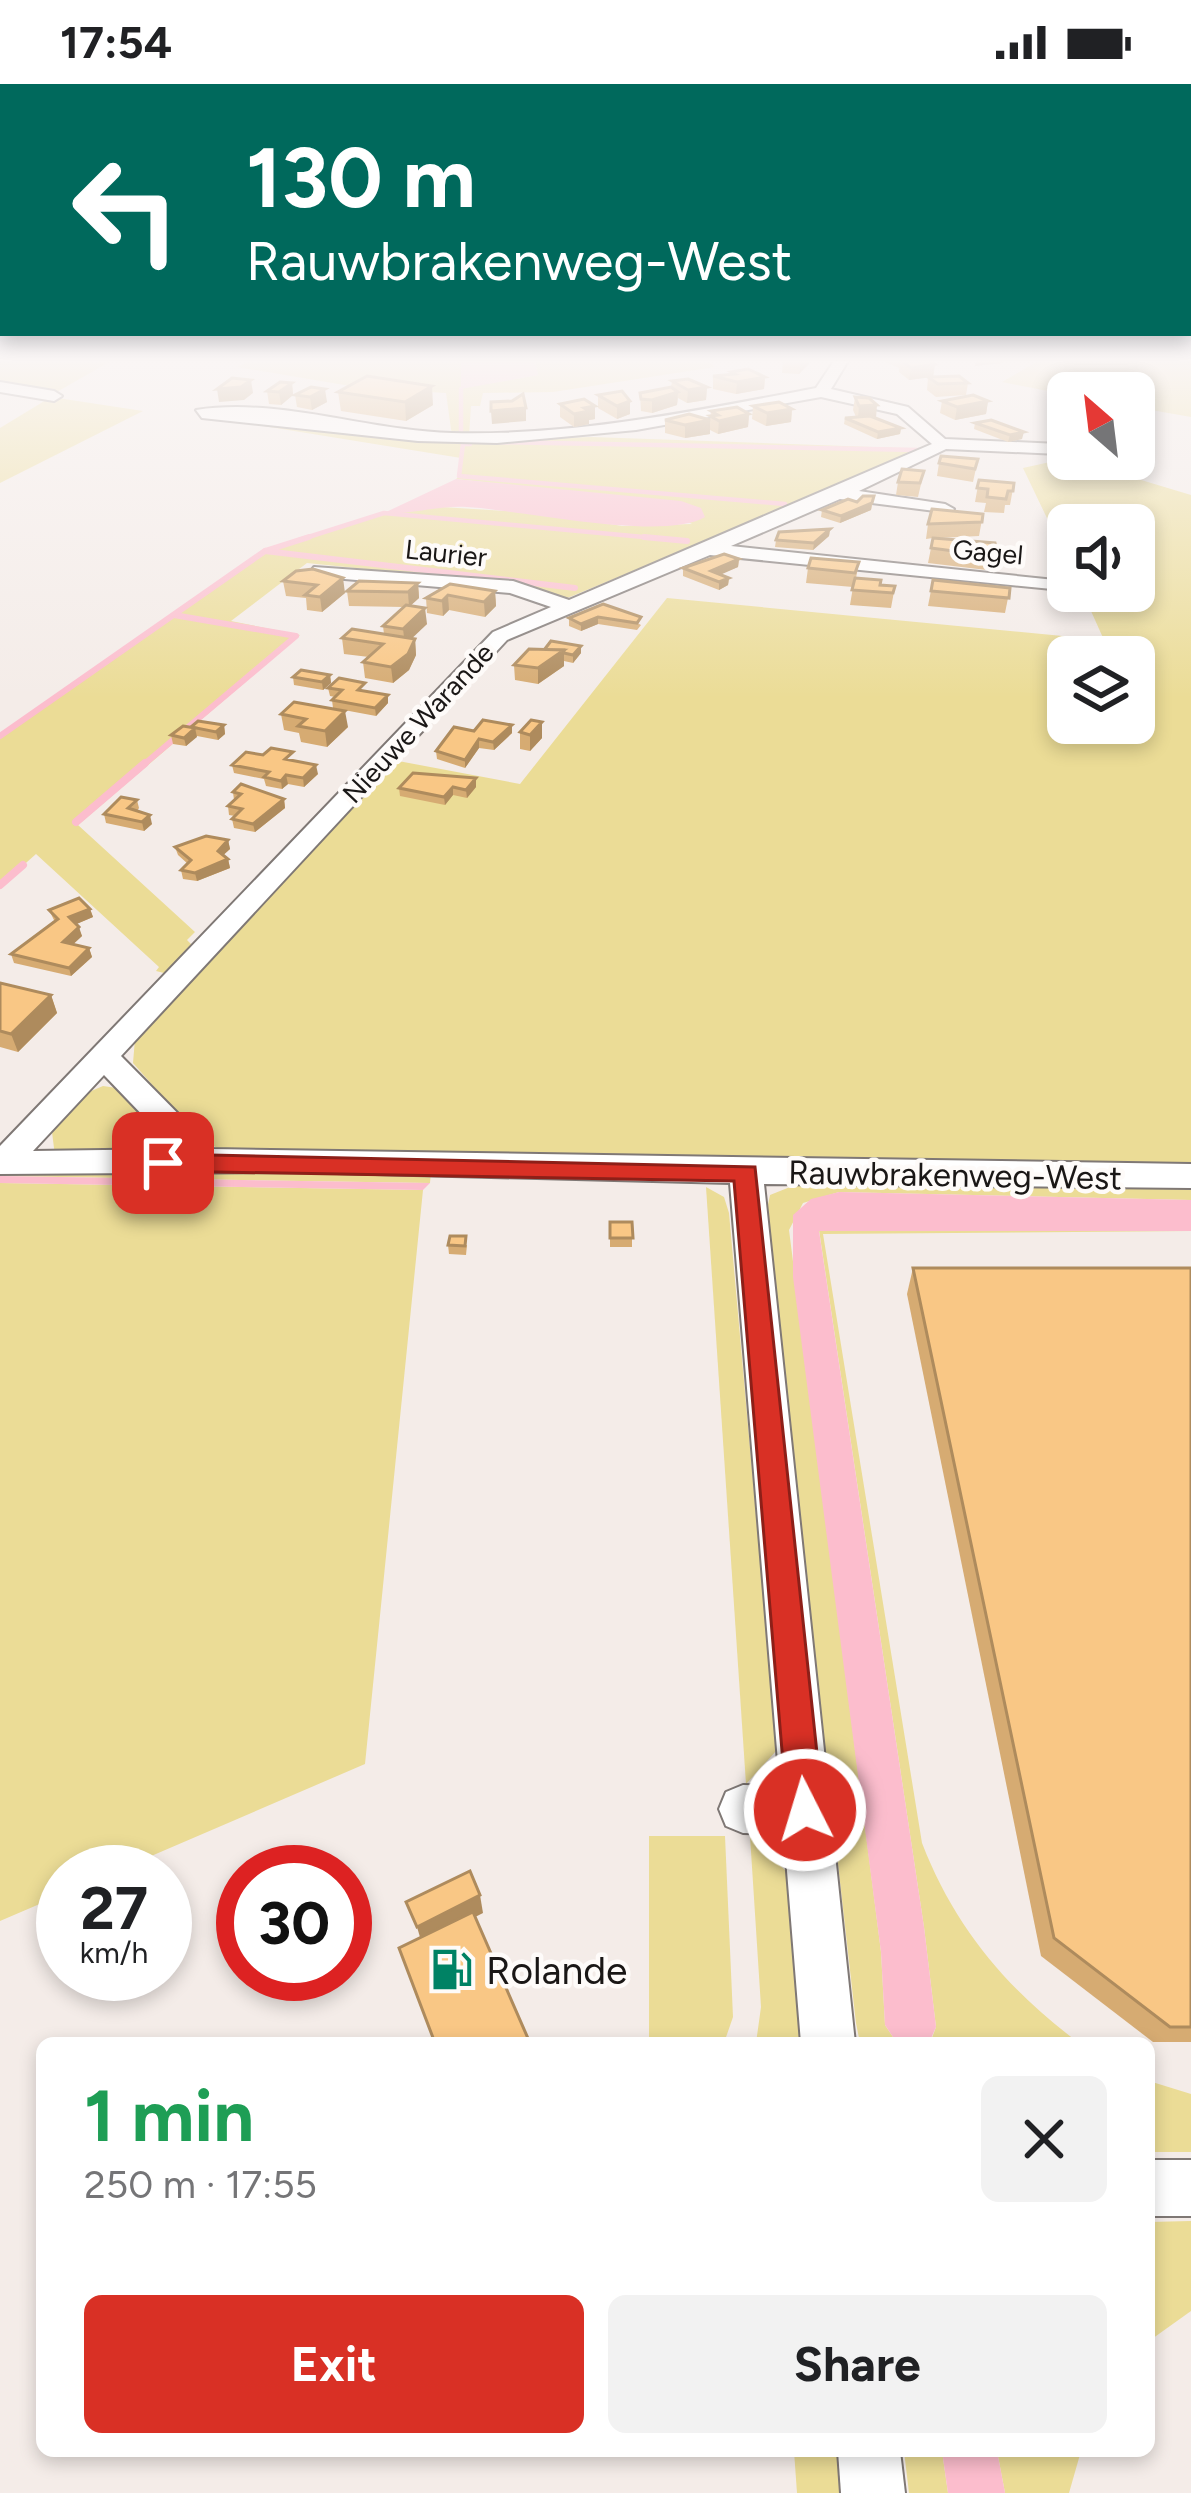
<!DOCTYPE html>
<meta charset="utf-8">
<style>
body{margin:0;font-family:Figtree,sans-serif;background:#f2f2f2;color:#202124;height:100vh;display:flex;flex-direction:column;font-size:45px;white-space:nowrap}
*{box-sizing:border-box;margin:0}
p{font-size:39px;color:#757577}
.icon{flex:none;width:66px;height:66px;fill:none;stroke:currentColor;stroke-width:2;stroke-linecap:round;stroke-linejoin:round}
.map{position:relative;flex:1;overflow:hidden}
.panel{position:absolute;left:36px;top:1953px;width:1119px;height:420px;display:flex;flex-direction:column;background:#fff;border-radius:18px;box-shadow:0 6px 18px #0003}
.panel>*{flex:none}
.top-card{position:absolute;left:0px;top:0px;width:1191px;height:252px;box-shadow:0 6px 18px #0003;background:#00695c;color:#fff;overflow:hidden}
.needle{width:78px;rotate:332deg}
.controls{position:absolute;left:1047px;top:288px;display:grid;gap:24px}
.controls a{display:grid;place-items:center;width:108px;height:108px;border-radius:18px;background:#fff;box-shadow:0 6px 18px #0003;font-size:60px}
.speed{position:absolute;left:36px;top:1761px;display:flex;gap:24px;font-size:60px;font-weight:700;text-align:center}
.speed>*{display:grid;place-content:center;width:156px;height:156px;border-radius:50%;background:#fff;box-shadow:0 6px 18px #0003;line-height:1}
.speed small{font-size:30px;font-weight:400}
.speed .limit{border:18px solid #d22;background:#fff;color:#111}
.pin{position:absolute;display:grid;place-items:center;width:102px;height:102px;color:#fff;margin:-51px;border-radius:24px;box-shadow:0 6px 18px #0006}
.me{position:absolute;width:132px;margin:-66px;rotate:355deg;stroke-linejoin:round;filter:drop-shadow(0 0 9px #0008)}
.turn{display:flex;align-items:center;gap:42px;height:252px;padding:0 48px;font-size:54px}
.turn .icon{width:156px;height:156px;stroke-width:2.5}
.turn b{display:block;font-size:84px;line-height:102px}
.round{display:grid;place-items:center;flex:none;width:126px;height:126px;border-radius:18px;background:#f2f2f2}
.headline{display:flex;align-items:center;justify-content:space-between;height:204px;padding:0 48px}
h1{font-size:72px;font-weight:700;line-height:90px;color:#1e9e55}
.primary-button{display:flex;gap:24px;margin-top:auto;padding:24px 48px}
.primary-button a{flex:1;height:138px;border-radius:18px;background:#d93025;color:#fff;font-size:48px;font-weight:700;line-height:138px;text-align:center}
.primary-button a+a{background:#f2f2f2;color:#202124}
.status{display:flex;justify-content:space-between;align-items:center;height:84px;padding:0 60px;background:#fff;direction:ltr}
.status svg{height:33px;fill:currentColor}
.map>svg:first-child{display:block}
.green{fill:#ebdc96;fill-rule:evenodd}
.water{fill:#fcbdcd}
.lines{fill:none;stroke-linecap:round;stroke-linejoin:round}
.stream-far2{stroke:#fcbdcd;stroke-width:4.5}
.stream-far1{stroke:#fcbdcd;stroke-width:6}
.stream{stroke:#fcbdcd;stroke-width:8}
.minor-casing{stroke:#7f7875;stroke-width:4}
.minor{fill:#fff;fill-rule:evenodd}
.wall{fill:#d6ab72}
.shaded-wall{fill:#ae8b5d}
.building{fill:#f9c785;stroke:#ae8b5d;stroke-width:3}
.route{fill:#d93025;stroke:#8d1f18;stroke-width:3}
.labels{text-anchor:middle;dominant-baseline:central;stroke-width:9;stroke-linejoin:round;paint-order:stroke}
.far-street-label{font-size:27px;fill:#1a1716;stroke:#fefbf9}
.street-label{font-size:33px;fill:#1a1716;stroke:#fefbf9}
.near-poi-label{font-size:39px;fill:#1a1716;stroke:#fefbf9;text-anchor:start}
</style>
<div class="status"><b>17:54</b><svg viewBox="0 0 49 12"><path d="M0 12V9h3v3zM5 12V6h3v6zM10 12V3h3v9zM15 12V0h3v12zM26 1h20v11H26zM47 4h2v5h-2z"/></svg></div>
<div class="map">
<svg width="1191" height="2409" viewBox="0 0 1191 2409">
<rect width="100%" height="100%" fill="#f4ece8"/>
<g class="green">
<polygon points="0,277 111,277 55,309 0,300"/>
<polygon points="249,277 461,277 462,304 538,291 535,277 708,277 715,283 553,308 483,309 480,322 471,322 469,352 452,352 446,309 362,304 237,283"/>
<polygon points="1038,277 1191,277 1191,333 1134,323 1134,309 1068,311 1002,298"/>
<polygon points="51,313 143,327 0,399 0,344"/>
<polygon points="201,332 459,357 592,353 929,365 565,515 520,501 307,479 231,537 300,551 78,741 195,848 187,856 194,863 168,890 156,887 159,883 36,770 0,802 0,654 277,461 384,429 442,423 551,430 622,442 692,440 644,416 456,395 461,391 461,374"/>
<path d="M1068,374L1191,411V1090L234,1073L199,1054L133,979L135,955L393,676L520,700L667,514L1104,556L1082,507H1134V441H1068V478L1023,384ZM1068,573H1134V639H1068Z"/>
<polygon points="103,1002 117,1004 172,1067 55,1072 52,1048 89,1008"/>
<polygon points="0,1084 431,1088 430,1099 0,1092"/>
<polygon points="805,1097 1191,1103 1191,1116 839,1108 803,1119 789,1146 881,1868 885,1941 897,1959 860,1959 856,1939 765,1135 770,1111"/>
<polygon points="0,1099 423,1106 365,1680 114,1788 63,1788 63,1810 0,1837"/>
<polygon points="706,1103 724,1113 729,1129 777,1666 746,1700"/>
<path d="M819,1146L1191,1147L823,1150L922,1759C955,1844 1007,1905 1079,1959H930L936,1943L924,1843Z"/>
<polygon points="649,1752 725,1752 733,1933 724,1959 649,1959"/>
<polygon points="750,1752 787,1788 803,1959 756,1959 761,1923"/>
<polygon points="1149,1997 1191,2010 1191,2068 1149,2068"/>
<polygon points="1191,2137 1191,2227 1149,2257 1149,2138"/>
<polygon points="794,2367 840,2367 843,2409 797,2409"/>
<polygon points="904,2367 942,2367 948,2409 909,2409"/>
<polygon points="997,2367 1081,2367 1069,2409 1005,2409"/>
</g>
<g class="water">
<polygon points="461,277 535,277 538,291 461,305"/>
<path d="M456,395L681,417L701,424L705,433C662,458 522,426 467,423C439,421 412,431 384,429Z"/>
<polygon points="0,1092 430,1099 423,1106 0,1099"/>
<polygon points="839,1108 1191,1116 1191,1147 819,1147 924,1843 936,1943 929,1959 897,1959 885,1941 881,1868 793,1193 793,1131 811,1115"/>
<polygon points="942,2367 997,2367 1005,2409 948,2409"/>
</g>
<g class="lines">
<g class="stream-far2">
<polyline points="461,305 461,349"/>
<polyline points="489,358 920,366"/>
<polyline points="470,360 463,360 459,392 785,420"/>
<polyline points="299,456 384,429 676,456"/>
</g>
<g class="stream-far1">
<polyline points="309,453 265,467 575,504"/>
<polyline points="644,453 687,457"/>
<polyline points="0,652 265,467"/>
<polyline points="142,682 296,552 174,531"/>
</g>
<g class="stream">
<polyline points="76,738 145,679"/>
<polyline points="0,801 23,781"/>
</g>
<defs>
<g id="minor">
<path d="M834,277H848L831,305L908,323L945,355L1059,360L1067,365L1059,370L946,365L859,407L945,420L954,425L951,429L840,415L731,462L1055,496L1062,498V506L710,471L507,556L121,972L213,1065L1191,1080V1104L764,1100L855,1959H801L784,1750L743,1749L726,1742L719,1725L726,1708L743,1701L780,1702L730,1099L298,1088L0,1090V1062L493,548L551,523L510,509L321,493L311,487L314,483L513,497L569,516L932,360L897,330L821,313L636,346L497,359L418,357L202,334L196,326C279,313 368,347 452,349C575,352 695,327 816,304ZM104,991L175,1065L33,1067Z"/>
<polygon points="0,298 54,307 62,312 54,317 0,308"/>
<rect x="1149" y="2076" width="42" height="56"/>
<polygon points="838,2367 900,2367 905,2409 841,2409"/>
</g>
</defs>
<use href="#minor" class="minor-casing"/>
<use href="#minor" class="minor"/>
</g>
<g class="wall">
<polygon points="783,277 810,277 799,290 782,289"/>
<polygon points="883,277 931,277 935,280 933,293 968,299 966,311 936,313 927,306 928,293 909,296 899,288 899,284"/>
<polygon points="731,288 765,293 764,305 736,310 713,305 713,292 731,290"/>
<polygon points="672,297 707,303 706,316 687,319 678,314 677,321 652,329 641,327 640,309 671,304"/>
<polygon points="292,299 293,311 281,321 269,320 267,307"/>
<polygon points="311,303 327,318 312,326 297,323 295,311"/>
<polygon points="338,308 433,321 406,337 341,327"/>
<polygon points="598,311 630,317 630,330 617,335 598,324"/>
<polygon points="855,313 876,334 901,344 900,350 877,355 844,340 845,334 856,333 853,326"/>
<polygon points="942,317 988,317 986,330 955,336 940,329"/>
<polygon points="560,320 595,335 589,336 589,340 574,343 560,333"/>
<polygon points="753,322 792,325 791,338 766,342 752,335"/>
<polygon points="711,327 749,330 748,343 718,350 710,346 710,350 685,354 665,349 665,336 710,336"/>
<polygon points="1068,337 1068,358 1053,353 1055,340"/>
<polygon points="975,339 1022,355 1008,358 974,345"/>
<polygon points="978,375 973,398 937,392 939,379"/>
<polygon points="924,387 918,413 896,411 898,398"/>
<polygon points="979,396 1014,399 1010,421 1005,421 1004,429 984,428 986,419 975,418"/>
<polygon points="874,412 871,426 840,439 821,433 822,426 857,418"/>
<polygon points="983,430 979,452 939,454 998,473 995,487 928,479 933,454 926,455 928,440"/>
<polygon points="830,445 829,452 813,466 775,463 776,456"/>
<polygon points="739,475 738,483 720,490 729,494 728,501 719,506 683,492 683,484"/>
<polygon points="859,478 856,494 880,501 895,502 891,524 850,521 853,503 806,499 808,484"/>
<polygon points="296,487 345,509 322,528 307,526 306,514 286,512 283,497"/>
<polygon points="933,496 1010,504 1005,529 928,522"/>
<polygon points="418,499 419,514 410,522 427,540 411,554 415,555 416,571 409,586 393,599 365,594 363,578 369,573 344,570 342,554 384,550 383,542 404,523 349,522 347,507"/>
<polygon points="450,500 495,507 496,522 485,533 449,526 443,532 427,529 426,514"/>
<polygon points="603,520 641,541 637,546 598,540 581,547 569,542 569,534"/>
<polygon points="529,565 581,569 573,579 564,577 564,582 538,600 515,596 514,581"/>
<polygon points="330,591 331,599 323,606 294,601 293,593"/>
<polygon points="328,604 366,607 388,619 376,632 333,624 332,616 335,613 330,612"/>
<polygon points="281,630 348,643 327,663 301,658 299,649 284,646"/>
<polygon points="531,636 542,638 542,654 530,667 520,665 520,648"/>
<polygon points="224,641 225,650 218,656 197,652 186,662 173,660 171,651 191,644"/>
<polygon points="512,641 512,649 494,666 479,664 465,684 437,675 436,667 474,647"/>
<polygon points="294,676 318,690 304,703 288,700 282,705 266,702 264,695 234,689 232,681"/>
<polygon points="476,703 467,714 453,711 445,721 400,712 399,704"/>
<polygon points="233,708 284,715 285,724 255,748 234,744 232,735 235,732 229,731 228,722 234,716"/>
<polygon points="137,716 139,724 137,727 152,740 144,747 106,739 104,730"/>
<polygon points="228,756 230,765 223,771 228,775 230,784 197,797 183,795 181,786 188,780 178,771 175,763"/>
<polygon points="90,825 93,833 76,840 82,852 73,860 89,864 92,873 71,892 14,879 11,870 55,838 49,826"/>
<polygon points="0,899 51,911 57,929 18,968 0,963"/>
<rect x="610" y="1138" width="22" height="25"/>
<polygon points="448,1161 467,1161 466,1171 449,1170"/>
<polygon points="913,1184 1191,1184 1191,1958 1153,1958 1041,1872 907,1210"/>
</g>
<g class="shaded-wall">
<polygon points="801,277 810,277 809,280 799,290"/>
<polygon points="976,277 1004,277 1003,279 975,282"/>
<polygon points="935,280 933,293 909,296 911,284"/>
<polygon points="765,293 764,305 736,310 737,298"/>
<polygon points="251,296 253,309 244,316 219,318 217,305"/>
<polygon points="292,299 293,311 281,321 279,308"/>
<polygon points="432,302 433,321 406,337 405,318"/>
<polygon points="707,303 706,316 687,319 688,306"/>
<polygon points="325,305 327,318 312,326 310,313"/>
<polygon points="678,308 677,321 652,329 652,316"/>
<polygon points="630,317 630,330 617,335 617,322"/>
<polygon points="988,317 986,330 955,336 957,323"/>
<polygon points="877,321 876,334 858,335 859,322"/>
<polygon points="595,322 595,335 589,336 589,340 574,343 574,330 584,324"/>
<polygon points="526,324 526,337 492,340 491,327"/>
<polygon points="792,325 791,338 766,342 767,329"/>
<polygon points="749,330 748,343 718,350 719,337"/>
<polygon points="710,336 710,350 685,354 685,341"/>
<polygon points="901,344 900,350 877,355 878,348"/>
<polygon points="1024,348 1022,355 1008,358 1010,351"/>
<polygon points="872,419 871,426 840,439 841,432"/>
<polygon points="830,445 829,452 813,466 814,459"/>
<polygon points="739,475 738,483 711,495 711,487"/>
<polygon points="343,494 345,509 322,528 320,513"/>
<polygon points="729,494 728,501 719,506 719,498"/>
<polygon points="418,499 419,514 409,523 408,508"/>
<polygon points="495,507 496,522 485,533 484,518"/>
<polygon points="448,511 449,526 443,532 442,517"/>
<polygon points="425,524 427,540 405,561 403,545"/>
<polygon points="598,533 598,540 581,547 581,540"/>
<polygon points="415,555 416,571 409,586 393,599 391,583"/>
<polygon points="581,562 581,569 573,579 573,571"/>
<polygon points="564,566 564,582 538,600 538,584"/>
<polygon points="330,591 331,599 323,606 322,598"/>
<polygon points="388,611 388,619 376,632 375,624"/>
<polygon points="345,627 348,643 327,663 325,647"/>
<polygon points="542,638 542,654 530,667 530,651"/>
<polygon points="224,641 225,650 218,656 216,648"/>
<polygon points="512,641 512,649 494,666 493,658"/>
<polygon points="195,644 197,653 186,662 184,654"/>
<polygon points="479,655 479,664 465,684 465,676"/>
<polygon points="316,681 318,690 304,703 303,694"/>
<polygon points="286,691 288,700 282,705 281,697"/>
<polygon points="476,694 476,703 467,714 466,706"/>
<polygon points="453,703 453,711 445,721 444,713"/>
<polygon points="284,715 285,724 255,748 253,740"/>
<polygon points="150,731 152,740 144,747 142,738"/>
<polygon points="228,756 230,765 219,775 218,767"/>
<polygon points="228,775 230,784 197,797 195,789"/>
<polygon points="90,825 93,833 72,842 69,833"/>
<polygon points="79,843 82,852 66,867 63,858"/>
<polygon points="89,864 92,873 71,892 69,884"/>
<polygon points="51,911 57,929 18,968 11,950"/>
<polygon points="480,1811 483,1829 422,1860 417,1843"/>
</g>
<g class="building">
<polygon points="902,277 931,277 935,280 911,284"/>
<polygon points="748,285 765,293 737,298 713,292 735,290 731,288"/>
<polygon points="367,292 432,302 405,318 338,308"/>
<polygon points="959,292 968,299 938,300 928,293"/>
<polygon points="232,294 251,296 241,303 217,305"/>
<polygon points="688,295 707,303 688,306 672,297"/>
<polygon points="280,298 292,299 279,308 267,307"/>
<polygon points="311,303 325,305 310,313 295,311"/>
<polygon points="671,303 678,308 652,316 641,315 640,309"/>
<polygon points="622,307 630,317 617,322 598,311"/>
<polygon points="523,310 526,324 491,327 491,318 512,317"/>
<polygon points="973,311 988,317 957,323 942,317"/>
<polygon points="855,313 869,314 877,321 859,322"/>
<polygon points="584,315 595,322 584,324 589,327 574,330 560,320"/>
<polygon points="779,318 792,325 767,329 753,322"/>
<polygon points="737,323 749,330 719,337 710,332 718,331 711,327"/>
<polygon points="689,330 710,336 685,341 665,336"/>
<polygon points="870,332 901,344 878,348 845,334"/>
<polygon points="991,336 1024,348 1010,351 975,339"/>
<polygon points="941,372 978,375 975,385 939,379"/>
<polygon points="902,385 924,387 920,399 898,398"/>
<polygon points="979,396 1014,399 1013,407 1008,407 1006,415 987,413 988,405 977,404"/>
<polygon points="863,412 874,412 872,419 841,432 822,426 848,415 857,418"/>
<polygon points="932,425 983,430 982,438 928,440"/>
<polygon points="830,445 814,459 776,456 779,448"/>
<polygon points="933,454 995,459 998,473 931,464"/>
<polygon points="724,470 739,475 711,487 729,494 719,498 683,484"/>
<polygon points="811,474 859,478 855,489 808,484"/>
<polygon points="313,485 343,494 320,513 305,511 317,501 283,497 296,487"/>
<polygon points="855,494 881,496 880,501 895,502 893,509 852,506"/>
<polygon points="933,496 1010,504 1009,514 931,507"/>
<polygon points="359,497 418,499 408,508 347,507"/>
<polygon points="450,500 495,507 484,518 448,511 442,517 426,514"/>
<polygon points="603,520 641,533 637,539 598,533 581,540 569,534"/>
<polygon points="406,521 425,524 403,545 383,542"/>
<polygon points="352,545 415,555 408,570 391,583 363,578 383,560 342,554"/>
<polygon points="551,557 581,562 573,571 564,569 564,566 544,566"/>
<polygon points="529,565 564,566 538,584 514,581"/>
<polygon points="301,586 330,591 322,598 293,593"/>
<polygon points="339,594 365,599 358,606 388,611 375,624 332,616 342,606 328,604"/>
<polygon points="294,618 345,627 325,647 298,642 306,635 281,630"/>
<polygon points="483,636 512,641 493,658 479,655 465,676 436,667 454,643 474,647"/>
<polygon points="531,636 542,638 530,651 520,648"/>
<polygon points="198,637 224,641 216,648 191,643"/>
<polygon points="183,642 195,644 184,654 171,651"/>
<polygon points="271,664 293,668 285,675 316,681 303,694 286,691 281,697 264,693 269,688 232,681 246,668 263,671"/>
<polygon points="413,689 476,694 466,706 453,703 444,713 399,704"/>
<polygon points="241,700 284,715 253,740 232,735 242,725 228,722 241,710 233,708"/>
<polygon points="121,713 137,716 128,724 150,731 142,738 104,730"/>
<polygon points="206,752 228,756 218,767 228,775 195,789 181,786 191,776 175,763"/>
<polygon points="79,814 90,825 69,833 79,843 63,858 89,864 69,884 11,870 58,835 49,826"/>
<polygon points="0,899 51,911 11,950 0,947"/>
<polygon points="610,1138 632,1138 633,1154 610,1154"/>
<polygon points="450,1152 466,1152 465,1162 448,1161"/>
<polygon points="913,1184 1191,1184 1191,1943 1170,1943 1054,1854"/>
<polygon points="470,1787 480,1811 417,1843 406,1818"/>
<polygon points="473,1828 530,1959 435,1959 399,1864"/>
</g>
<linearGradient id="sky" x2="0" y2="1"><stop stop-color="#b0b8dd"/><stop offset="0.45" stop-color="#faf6f5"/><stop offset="1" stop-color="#faf6f5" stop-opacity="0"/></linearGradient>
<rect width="1191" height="614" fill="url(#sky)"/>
<polygon class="route" points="163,1070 755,1083 823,1726 818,1739 805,1745 792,1739 787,1726 734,1097 163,1087 150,1079"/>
<defs>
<symbol id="fuel-bare" viewBox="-9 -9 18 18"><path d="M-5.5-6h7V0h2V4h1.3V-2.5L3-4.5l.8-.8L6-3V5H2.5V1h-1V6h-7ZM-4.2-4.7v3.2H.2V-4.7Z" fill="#008264" stroke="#fefbf9" stroke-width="2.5" paint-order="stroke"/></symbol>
</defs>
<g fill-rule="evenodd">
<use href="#fuel-bare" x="422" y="1856" width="59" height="59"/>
</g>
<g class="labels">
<g class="far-street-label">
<text transform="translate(988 468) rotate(5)">Gagel</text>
<text transform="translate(446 469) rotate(6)">Laurier</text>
<text transform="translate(418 639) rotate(-47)">Nieuwe Warande</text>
</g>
<g class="street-label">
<text transform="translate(955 1091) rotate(1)">Rauwbrakenweg-West</text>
</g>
<g class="near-poi-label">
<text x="486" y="1886">Rolande</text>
</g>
</g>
</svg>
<div class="controls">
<a><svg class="needle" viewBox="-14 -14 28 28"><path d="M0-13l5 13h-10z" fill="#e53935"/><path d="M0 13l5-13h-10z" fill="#757577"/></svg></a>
<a><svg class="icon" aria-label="sound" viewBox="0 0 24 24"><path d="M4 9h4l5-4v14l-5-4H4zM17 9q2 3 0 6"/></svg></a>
<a><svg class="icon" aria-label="layers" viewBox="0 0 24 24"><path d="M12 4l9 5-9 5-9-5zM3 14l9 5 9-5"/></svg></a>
</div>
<div class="speed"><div>27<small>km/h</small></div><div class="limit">30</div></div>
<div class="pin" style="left:163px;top:1079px;background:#d93025"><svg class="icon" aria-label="arrive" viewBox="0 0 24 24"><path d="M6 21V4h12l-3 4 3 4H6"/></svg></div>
<svg class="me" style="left:805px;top:1726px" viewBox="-20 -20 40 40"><circle r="17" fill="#d93025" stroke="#fff" stroke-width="3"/><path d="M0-11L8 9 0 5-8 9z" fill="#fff"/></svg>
<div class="top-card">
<div class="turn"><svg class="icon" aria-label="left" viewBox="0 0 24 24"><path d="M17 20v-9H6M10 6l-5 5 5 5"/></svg><div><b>130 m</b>Rauwbrakenweg-West</div></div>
</div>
<section class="panel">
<div class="headline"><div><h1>1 min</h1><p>250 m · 17:55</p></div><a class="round"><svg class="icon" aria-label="close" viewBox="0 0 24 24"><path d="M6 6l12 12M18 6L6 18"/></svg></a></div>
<div class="primary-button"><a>Exit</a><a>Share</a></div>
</section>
</div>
